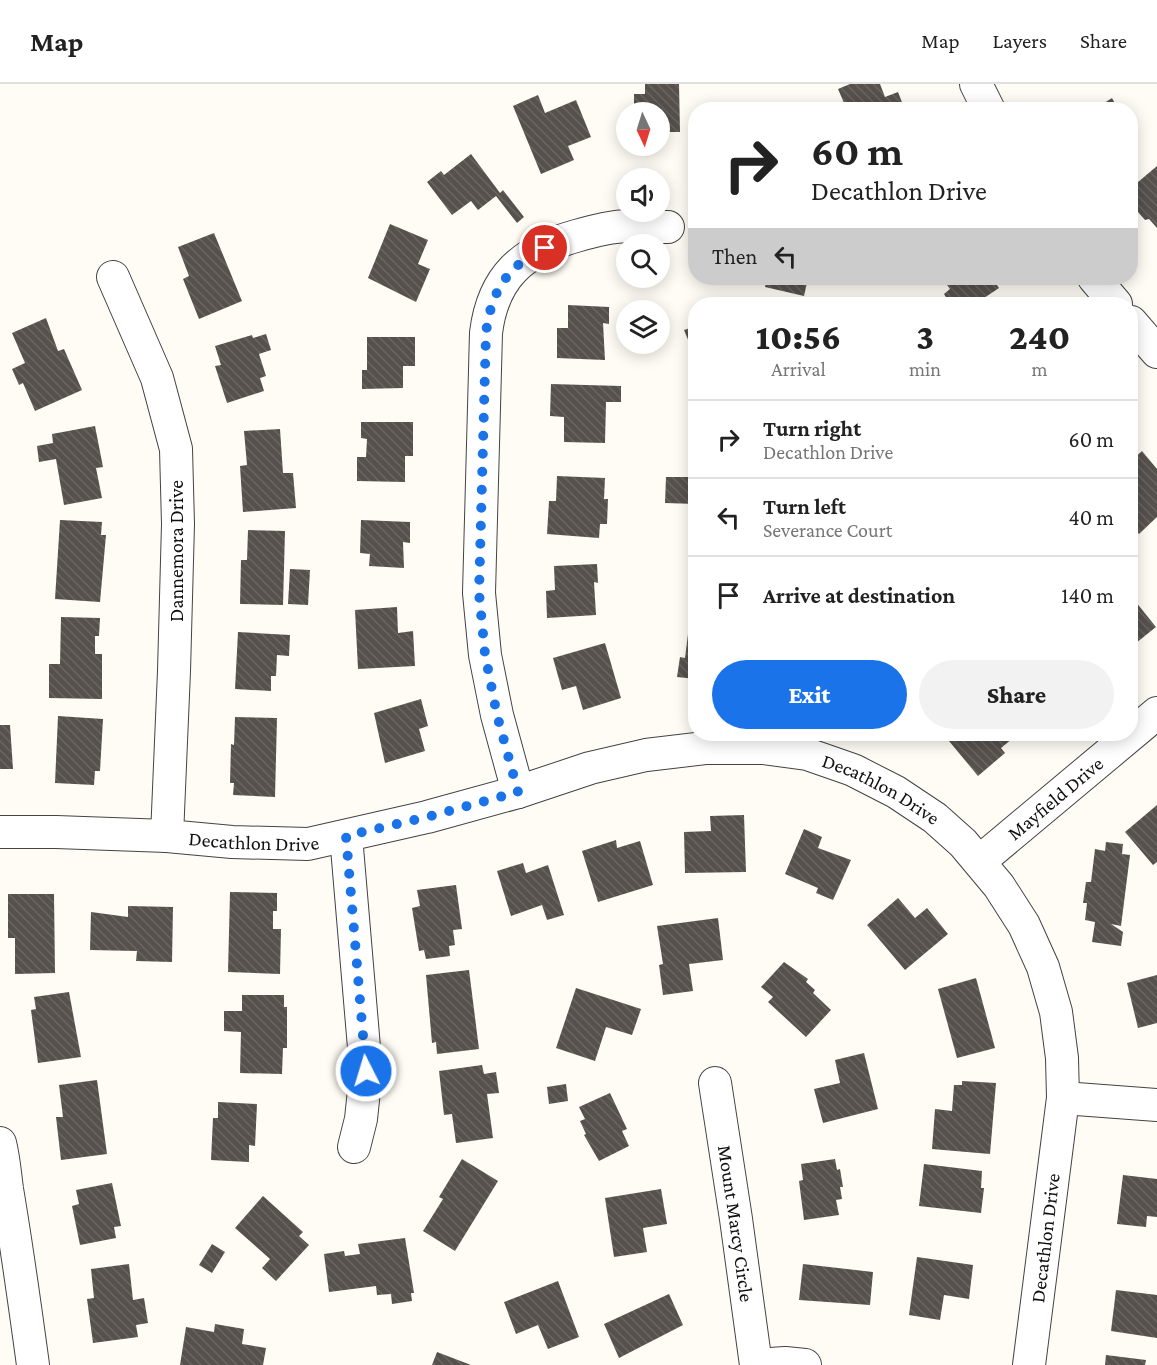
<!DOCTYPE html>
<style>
body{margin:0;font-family:"Crimson Pro",serif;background:#f2f2f2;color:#222;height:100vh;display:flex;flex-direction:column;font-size:22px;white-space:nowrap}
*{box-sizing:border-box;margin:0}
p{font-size:20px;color:#767676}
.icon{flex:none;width:33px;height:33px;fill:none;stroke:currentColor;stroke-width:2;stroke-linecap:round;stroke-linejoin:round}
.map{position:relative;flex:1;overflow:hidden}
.details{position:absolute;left:688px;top:213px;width:450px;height:444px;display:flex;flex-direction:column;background:#fff;border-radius:24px;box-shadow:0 3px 15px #0003}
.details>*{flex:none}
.top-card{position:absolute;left:688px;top:18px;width:450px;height:183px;border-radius:24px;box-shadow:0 3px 15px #0003;background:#fff;color:#222;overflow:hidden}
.needle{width:39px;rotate:176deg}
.controls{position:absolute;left:616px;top:18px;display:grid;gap:12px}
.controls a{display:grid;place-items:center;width:54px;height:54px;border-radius:50%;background:#fff;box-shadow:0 3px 15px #0003;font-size:30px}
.pin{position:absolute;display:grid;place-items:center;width:51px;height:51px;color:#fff;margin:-26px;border:3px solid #fff;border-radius:50%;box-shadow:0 2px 6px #0007}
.me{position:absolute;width:66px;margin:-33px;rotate:355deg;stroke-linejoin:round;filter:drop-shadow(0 0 4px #0008)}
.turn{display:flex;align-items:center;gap:21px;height:126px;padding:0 24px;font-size:27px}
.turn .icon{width:78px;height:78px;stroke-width:2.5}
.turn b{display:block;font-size:42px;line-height:51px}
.then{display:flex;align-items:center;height:57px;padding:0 24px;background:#0003;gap:12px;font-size:22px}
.eta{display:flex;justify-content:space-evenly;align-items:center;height:102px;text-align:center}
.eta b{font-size:36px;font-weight:800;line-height:42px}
.button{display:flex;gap:12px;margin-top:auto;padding:12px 24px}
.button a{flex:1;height:69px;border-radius:36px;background:#1a73e8;color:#fff;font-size:24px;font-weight:800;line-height:69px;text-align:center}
.button a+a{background:#f2f2f2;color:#222}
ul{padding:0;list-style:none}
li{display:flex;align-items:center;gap:18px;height:78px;padding:0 24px;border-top:2px solid #e0e0e0}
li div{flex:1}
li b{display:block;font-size:22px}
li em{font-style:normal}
header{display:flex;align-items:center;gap:36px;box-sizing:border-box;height:84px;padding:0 30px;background:#fff;border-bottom:2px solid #e0e0e0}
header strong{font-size:28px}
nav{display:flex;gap:33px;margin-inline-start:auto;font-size:21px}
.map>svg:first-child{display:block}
.building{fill:url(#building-back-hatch)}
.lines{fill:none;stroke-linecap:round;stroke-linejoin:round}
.minor-casing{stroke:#434343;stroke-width:34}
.minor{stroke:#fff;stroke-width:32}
.route{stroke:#1a73e8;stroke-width:10;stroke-dasharray:0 18}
.labels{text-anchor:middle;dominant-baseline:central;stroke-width:6;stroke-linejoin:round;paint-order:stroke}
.street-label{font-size:20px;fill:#101010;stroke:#fff}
</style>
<header>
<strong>Map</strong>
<nav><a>Map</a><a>Layers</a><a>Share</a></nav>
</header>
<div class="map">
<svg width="1157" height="1281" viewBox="0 0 1157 1281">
<defs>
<pattern id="building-back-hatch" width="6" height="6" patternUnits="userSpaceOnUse" patternTransform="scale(1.5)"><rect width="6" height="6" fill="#57514d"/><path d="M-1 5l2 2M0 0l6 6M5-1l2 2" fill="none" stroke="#6a6562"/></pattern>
</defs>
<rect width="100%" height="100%" fill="#fefcf4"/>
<g class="building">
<polygon points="645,0 679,0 680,48 661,48 660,28 634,28 634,10 645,10"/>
<polygon points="850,0 880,0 885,13 898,8 905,26 847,26 838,5"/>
<polygon points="538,11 545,29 576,16 591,53 568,62 574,76 541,90 513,22"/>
<polygon points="1112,14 1118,25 1123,22 1125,26 1093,26"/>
<polygon points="471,70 500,109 503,106 524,133 517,139 496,112 478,126 471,117 452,131 427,98 441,87 444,91"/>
<polygon points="1157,82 1157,144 1149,135 1145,136 1131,120 1131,104"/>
<polygon points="390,140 428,156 418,180 430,185 416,218 368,194"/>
<polygon points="214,149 242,217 199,235 183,195 189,192 178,163"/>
<polygon points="767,194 808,194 804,212 765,203"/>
<polygon points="942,194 992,194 999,204 975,220 950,220 944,210 950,205"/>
<polygon points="568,221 609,223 609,240 603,239 605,276 557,274 557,244 568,244"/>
<polygon points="46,234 58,267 64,265 82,306 35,327 23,299 19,301 12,285 25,279 12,249"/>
<polygon points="696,242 696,275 684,246"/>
<polygon points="266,250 271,266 259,270 266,292 260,294 264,307 227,319 215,282 221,281 215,262 252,251 253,254"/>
<polygon points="367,253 415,253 415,282 403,282 403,304 362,305 362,286 367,286"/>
<polygon points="551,300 621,302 621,318 606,318 605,359 564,358 564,333 550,332"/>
<polygon points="361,338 413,338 413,372 405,372 405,398 357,397 357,373 366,373 367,355 361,354"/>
<polygon points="95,342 103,383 96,384 102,414 64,421 56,375 39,378 37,362 53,359 52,350"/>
<polygon points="280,345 283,389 293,389 296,424 243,428 240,382 247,381 244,347"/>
<polygon points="1142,367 1157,385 1157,433 1139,450 1131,441 1131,377"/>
<polygon points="557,392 605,394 604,415 608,415 607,440 600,440 599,454 547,450 549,417 556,417"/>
<polygon points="666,393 696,393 696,420 665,419"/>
<polygon points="60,436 102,438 101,451 106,451 100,518 55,515"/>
<polygon points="361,436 410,438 410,459 403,458 404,484 369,482 370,470 360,469"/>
<polygon points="248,446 285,447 283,521 240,520 241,476 247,476"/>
<polygon points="597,480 598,499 594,498 596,531 547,534 546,507 555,506 554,482"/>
<polygon points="290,485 310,486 308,521 288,520"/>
<polygon points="1131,512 1156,543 1131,563"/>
<polygon points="397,523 398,549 413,547 415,582 358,585 355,526"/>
<polygon points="61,533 100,534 99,552 95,552 95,570 102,570 102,615 49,614 49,580 60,580"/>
<polygon points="689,542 696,543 696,595 677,593 680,573 685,574"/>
<polygon points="238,548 290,551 289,572 277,571 276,592 271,592 271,607 235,605"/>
<polygon points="605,559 621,614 583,626 576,602 562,606 553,574"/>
<polygon points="421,615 428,642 419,645 425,667 385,679 374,629"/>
<polygon points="58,632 103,635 100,687 95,687 94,701 55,699"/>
<polygon points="235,633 277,634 275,713 233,711 234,699 230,699 231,660 234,661"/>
<polygon points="0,641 10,641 13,685 0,685"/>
<polygon points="945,650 1018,650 1001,664 1005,669 978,692 944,651"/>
<polygon points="1157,721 1157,778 1153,781 1125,748"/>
<polygon points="744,731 746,788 685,789 684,748 711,747 710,732"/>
<polygon points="804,745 822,753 818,764 851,776 833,816 816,809 818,804 785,790"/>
<polygon points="616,756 617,764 640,757 653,801 598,818 582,767"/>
<polygon points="1106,758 1123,760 1122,770 1130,771 1121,842 1111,840 1123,848 1121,862 1092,858 1095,838 1085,836 1087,819 1083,819 1086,798 1091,798 1095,765 1105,767"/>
<polygon points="523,779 526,789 548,781 564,831 547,836 542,821 511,832 497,787"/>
<polygon points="456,801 462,845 453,846 455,861 449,862 450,872 426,875 424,866 419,867 412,824 420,822 417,806"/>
<polygon points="230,808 277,809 277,827 273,827 273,845 281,845 280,890 228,888"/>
<polygon points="8,810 54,810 55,889 15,890 15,854 8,854"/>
<polygon points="898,814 915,834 927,824 948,850 905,886 867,841"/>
<polygon points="128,822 173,823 172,878 136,877 137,867 90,866 91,828 128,833"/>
<polygon points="718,834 723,876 689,880 693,907 663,911 659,881 663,880 657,842"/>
<polygon points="784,878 808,895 806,898 815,906 813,909 831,926 806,953 768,918 773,913 761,903"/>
<polygon points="469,886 479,965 437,970 436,958 432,959 426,891"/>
<polygon points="1157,891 1157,939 1138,944 1127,899"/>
<polygon points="976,894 995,964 957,974 938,905"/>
<polygon points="576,904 641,925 632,951 606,943 595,977 556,964"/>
<polygon points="69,908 81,973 38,979 31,926 36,925 34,913"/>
<polygon points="242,911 284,911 284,923 287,923 287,964 283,964 282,990 240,989 241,948 224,947 224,927 242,927"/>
<polygon points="864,969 878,1025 823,1039 814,1005 840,999 835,976"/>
<polygon points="482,981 484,990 496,988 499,1009 487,1010 493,1054 456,1059 452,1030 444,1031 439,987"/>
<polygon points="97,996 107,1070 61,1076 56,1033 63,1033 59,1001"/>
<polygon points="962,997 996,999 990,1070 932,1065 935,1025 952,1027 954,1001 962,1001"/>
<polygon points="566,1000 568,1017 549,1020 547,1003"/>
<polygon points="610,1009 627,1045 622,1047 629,1062 599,1077 584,1051 586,1050 580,1037 585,1035 579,1023"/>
<polygon points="218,1018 257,1020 255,1062 249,1061 249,1078 211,1076 213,1034 218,1034"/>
<polygon points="462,1075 498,1097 455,1167 423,1147 443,1115 439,1113"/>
<polygon points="835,1075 837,1086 840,1085 843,1103 840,1103 842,1115 836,1116 839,1131 804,1136 799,1097 803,1096 801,1080"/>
<polygon points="924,1080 982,1087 981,1104 984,1104 981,1129 919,1122"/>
<polygon points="1123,1091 1157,1095 1157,1133 1147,1132 1146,1143 1117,1140"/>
<polygon points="112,1099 121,1142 114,1143 116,1154 80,1161 72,1122 79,1120 76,1106"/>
<polygon points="661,1105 667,1140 643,1144 647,1168 614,1173 605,1114"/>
<polygon points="263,1112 303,1148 299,1152 309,1161 276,1197 262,1184 270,1175 235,1144"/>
<polygon points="405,1154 414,1209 411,1209 412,1217 392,1220 391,1210 377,1211 376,1202 329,1208 324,1170 344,1167 345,1172 360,1170 358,1160"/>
<polygon points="212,1160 225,1168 212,1189 199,1181"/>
<polygon points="917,1173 973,1181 969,1215 944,1211 940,1236 909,1231"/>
<polygon points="129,1180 133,1216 144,1214 148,1239 136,1241 138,1253 93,1259 87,1215 94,1214 91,1185"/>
<polygon points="803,1180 873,1188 870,1221 799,1216"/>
<polygon points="558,1197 579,1253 548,1265 538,1241 516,1250 504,1218"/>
<polygon points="1116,1206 1157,1211 1157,1254 1111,1247"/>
<polygon points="669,1210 683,1241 619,1274 604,1240"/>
<polygon points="215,1240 244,1245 242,1260 266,1264 263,1281 180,1281 186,1243 214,1248"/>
<polygon points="437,1268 471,1281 432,1281"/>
<polygon points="1106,1271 1146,1276 1145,1281 1105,1281"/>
</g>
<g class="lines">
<defs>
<g id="minor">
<polyline points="976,0 989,26"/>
<polyline points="113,193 157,294 176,365 178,440 174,587 167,752"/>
<polyline points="1094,194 1116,220"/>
<polyline points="1131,238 1157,268"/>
<path d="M518,708L497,631L485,571L479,509L486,249C493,192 523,167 576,152C594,147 612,142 631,142C643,142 655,143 668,143"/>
<path id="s1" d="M0,748H56L167,752L232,758L308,760L427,733L518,708L590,684L646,671L705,664H763L807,670L853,686L896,708L935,734L963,759L999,802L1024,841L1043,883L1056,928L1062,974L1063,1014L1029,1281"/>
<polyline points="346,752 366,987 361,1035 354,1063"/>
<path id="s2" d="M980,777L1157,629"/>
<path id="s3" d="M715,999L736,1135L756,1281"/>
<polyline points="1063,1014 1157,1021"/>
<path d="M0,1059C4,1075 5,1090 7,1105C17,1164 25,1222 33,1281"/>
<polyline points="756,1281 785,1279 805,1281"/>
</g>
</defs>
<use href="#minor" class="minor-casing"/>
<use href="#minor" class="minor"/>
</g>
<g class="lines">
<path class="route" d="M366,987L346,752L427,733L518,708L497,631L485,570L479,509L486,249C491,208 507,182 545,164"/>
</g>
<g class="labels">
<g class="street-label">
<text transform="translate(176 467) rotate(-90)">Dannemora Drive</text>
<text stroke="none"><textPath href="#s1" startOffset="902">Decathlon Drive</textPath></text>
<text stroke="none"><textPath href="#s2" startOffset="98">Mayfield Drive</textPath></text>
<text stroke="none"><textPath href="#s1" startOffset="254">Decathlon Drive</textPath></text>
<text stroke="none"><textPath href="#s3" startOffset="142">Mount Marcy Circle</textPath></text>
<text transform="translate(1045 1154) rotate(-83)">Decathlon Drive</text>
</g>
</g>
</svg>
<div class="controls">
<a><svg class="needle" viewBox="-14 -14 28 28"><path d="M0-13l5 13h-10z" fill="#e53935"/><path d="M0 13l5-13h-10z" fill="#767676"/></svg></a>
<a><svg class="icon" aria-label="sound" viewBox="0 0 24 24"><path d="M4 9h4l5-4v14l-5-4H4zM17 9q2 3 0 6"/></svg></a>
<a><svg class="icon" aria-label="search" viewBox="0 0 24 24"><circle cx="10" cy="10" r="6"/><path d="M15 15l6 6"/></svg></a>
<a><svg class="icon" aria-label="layers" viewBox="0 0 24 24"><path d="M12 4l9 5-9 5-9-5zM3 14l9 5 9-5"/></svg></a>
</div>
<div class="pin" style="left:545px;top:164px;background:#d93025"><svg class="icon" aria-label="arrive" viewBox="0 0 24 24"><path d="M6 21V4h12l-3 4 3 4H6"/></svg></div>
<svg class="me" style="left:366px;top:987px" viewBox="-20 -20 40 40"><circle r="17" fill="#1a73e8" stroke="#fff" stroke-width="3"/><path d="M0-11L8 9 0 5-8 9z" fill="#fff"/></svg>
<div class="top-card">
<div class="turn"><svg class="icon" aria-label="right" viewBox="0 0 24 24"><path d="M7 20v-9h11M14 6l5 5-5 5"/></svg><div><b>60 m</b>Decathlon Drive</div></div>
<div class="then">Then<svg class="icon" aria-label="left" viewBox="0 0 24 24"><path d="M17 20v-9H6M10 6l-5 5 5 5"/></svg></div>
</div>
<section class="details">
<div class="eta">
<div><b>10:56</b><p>Arrival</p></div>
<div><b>3</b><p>min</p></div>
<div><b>240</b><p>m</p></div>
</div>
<ul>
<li><svg class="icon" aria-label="right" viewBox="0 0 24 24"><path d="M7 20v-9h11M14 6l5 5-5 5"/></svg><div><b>Turn right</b><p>Decathlon Drive</p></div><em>60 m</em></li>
<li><svg class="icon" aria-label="left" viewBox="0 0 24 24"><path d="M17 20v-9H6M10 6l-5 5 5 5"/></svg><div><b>Turn left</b><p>Severance Court</p></div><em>40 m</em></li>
<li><svg class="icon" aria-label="arrive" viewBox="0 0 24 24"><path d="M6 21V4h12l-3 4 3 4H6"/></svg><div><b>Arrive at destination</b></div><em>140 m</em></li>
</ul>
<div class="button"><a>Exit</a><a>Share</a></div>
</section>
</div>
